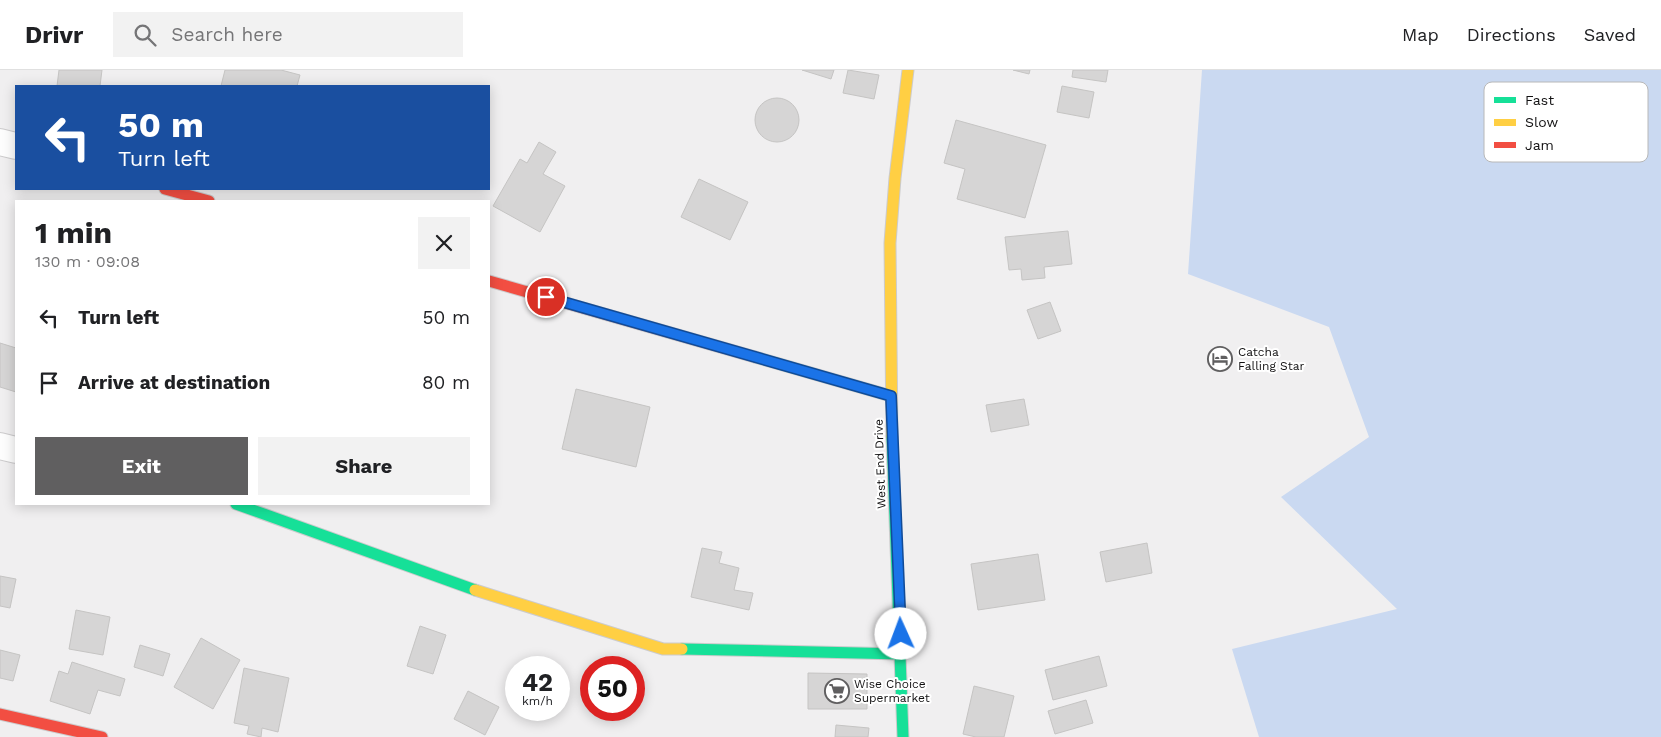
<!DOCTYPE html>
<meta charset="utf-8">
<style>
body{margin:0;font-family:"Work Sans",sans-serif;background:#f2f2f2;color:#202124;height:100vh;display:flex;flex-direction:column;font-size:19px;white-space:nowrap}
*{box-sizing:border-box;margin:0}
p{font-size:16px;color:#757577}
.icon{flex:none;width:28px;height:28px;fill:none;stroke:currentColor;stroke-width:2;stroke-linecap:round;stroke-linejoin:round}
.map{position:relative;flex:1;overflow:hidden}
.details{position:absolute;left:15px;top:130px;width:475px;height:305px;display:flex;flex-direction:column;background:#fff;border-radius:0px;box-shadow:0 2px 12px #0003}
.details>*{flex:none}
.top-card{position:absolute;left:15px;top:15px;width:475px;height:105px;border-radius:0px;box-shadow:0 2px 12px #0003;background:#1a4fa0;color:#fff;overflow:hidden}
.speed{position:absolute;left:505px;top:586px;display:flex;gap:10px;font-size:25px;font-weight:700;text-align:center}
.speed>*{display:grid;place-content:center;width:65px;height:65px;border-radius:50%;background:#fff;box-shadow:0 2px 12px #0003;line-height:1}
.speed small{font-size:12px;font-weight:400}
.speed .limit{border:8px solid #d22;background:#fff;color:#111}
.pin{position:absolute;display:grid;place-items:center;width:42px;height:42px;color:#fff;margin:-21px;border:2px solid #fff;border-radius:50%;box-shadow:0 1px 5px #0007}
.me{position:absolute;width:55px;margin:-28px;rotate:358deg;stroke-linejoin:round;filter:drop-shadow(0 0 4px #0008)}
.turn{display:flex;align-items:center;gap:18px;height:105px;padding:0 20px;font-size:22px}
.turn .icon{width:65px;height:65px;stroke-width:2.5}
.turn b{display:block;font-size:35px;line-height:42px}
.round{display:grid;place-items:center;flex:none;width:52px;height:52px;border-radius:0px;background:#f2f2f2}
.headline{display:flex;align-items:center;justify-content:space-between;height:85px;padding:0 20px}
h1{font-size:30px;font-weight:700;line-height:38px}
.primary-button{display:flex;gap:10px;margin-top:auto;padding:10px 20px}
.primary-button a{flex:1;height:58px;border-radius:0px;background:#605f60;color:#fff;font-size:20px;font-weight:700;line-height:58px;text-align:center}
.primary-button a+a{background:#f2f2f2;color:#202124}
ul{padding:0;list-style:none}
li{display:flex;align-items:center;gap:15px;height:65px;padding:0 20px}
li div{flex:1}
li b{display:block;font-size:19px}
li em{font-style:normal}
header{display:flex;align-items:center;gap:30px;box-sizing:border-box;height:70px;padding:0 25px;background:#fff;border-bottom:1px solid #e0e0e0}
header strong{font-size:24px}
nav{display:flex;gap:28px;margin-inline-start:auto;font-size:18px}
.search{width:350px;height:45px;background:#f2f2f2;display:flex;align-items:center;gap:12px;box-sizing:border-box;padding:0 18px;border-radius:0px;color:#757577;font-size:19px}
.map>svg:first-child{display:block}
.water{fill:#cad9f1}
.building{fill:#d6d5d5;stroke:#c5c4c3}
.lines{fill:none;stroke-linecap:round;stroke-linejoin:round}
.street-casing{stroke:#cccbcc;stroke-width:28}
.fast-casing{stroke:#cccbcc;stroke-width:13}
.slow-casing{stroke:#cccbcc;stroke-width:13}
.jam-casing{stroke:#cccbcc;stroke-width:13}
.street{stroke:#fdfdfd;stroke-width:26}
.fast{stroke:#16e098;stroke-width:11}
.slow{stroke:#ffcf43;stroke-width:11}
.jam{stroke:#f24e42;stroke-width:11}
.route-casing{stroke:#114b97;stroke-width:12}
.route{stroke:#1a73e8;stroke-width:9}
.labels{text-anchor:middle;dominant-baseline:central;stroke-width:4;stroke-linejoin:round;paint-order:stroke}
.poi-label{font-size:12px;fill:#121112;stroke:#fff;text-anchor:start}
.street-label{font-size:12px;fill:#121112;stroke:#fff}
.key{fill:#fff;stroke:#b8b8b8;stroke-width:1}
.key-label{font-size:14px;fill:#121112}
</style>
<header>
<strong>Drivr</strong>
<div class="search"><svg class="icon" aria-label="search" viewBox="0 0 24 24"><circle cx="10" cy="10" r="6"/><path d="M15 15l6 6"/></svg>Search here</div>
<nav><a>Map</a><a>Directions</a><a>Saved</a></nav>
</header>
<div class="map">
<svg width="1661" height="667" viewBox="0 0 1661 667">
<rect width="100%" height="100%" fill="#f0eff0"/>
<polygon class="water" points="1202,0 1661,0 1661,667 1259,667 1232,579 1397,539 1281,427 1369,367 1329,257 1188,204"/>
<g class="building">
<polygon points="59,0 102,0 100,16 57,16"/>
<polygon points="225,0 281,0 300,5 297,16 221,16"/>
<polygon points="802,0 834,0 831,9"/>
<polygon points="848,0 879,5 874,29 843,23"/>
<polygon points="1013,0 1030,0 1029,4"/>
<polygon points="1073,0 1108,0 1106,12 1072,7"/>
<polygon points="1062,16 1094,22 1089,48 1057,42"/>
<circle cx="777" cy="50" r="22"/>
<polygon points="956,50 1046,75 1025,148 957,129 965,99 944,93"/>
<polygon points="539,72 556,82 543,104 565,116 540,162 493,136 520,89 527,93"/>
<polygon points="699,109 748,132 730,170 681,147"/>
<polygon points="1068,161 1072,194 1044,197 1045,208 1022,210 1021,199 1009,200 1005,167"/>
<polygon points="1050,232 1061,261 1038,269 1027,240"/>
<polygon points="0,273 16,278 16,322 0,317"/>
<polygon points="576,319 650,337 636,397 562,379"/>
<polygon points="1024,329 1029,355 991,362 986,335"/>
<polygon points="1147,473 1152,503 1106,512 1100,482"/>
<polygon points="702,478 722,482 719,493 739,498 734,520 753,523 749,540 691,527"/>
<polygon points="1038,484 1045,530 978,540 971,494"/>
<polygon points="0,506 16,509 10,538 0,536"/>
<polygon points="76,540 110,547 103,585 69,579"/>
<polygon points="420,556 446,565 433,604 407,596"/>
<polygon points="201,568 240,590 213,639 174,617"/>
<polygon points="140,575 170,584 163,606 134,597"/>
<polygon points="0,580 20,585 13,611 0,608"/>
<polygon points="1099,586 1107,616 1053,630 1045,600"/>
<polygon points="72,592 125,609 120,626 98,620 90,644 50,631 59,601 68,604"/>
<polygon points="244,598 289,608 278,662 262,658 261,667 247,664 249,656 234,653"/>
<polygon points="808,603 867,604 867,639 808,639"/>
<polygon points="974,616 1014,626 1004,667 976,667 963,664"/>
<polygon points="468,621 499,637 485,665 454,649"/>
<polygon points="1086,630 1093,653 1055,664 1048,641"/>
<polygon points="836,655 869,658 868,667 835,667"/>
</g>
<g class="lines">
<defs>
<g id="street">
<polyline points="0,72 16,76"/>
<polyline points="0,376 16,380"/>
</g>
<g id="fast">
<polyline points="755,287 891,326"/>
<polyline points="892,367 903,667"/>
<polyline points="236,434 475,520"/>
<polyline points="682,579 902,584"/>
</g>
<g id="slow">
<polyline points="892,367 890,173 895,108 908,0"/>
<polyline points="475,520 663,579 682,579"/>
</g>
<g id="jam">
<polyline points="165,119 209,131"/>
<polyline points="489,211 755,287"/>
<polyline points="0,644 102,667"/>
</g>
</defs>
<use href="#street" class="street-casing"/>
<use href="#fast" class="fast-casing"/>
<use href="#slow" class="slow-casing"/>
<use href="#jam" class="jam-casing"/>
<use href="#street" class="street"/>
<use href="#fast" class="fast"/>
<use href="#slow" class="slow"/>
<use href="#jam" class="jam"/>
</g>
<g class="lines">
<defs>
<polyline id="route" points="546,227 891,326 901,564"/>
</defs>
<use href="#route" class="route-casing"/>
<use href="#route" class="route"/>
</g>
<defs>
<symbol id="hotel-ring" viewBox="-11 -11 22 22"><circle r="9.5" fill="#fff" stroke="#605f60" stroke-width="1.5"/><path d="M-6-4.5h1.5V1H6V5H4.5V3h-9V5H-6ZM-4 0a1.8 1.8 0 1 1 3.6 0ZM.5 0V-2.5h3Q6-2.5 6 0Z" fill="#605f60"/></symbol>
<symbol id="supermarket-ring" viewBox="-11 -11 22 22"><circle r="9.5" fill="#fff" stroke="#605f60" stroke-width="1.5"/><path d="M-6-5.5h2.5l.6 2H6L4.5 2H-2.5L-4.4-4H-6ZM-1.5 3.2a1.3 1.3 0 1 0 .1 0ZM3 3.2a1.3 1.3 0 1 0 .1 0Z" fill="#605f60"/></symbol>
</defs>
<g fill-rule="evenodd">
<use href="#hotel-ring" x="1206" y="275" width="28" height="28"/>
<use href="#supermarket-ring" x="823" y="607" width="28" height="28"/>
</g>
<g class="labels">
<g class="poi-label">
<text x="1238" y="282">Catcha<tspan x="1238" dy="14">Falling Star</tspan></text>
<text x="854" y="614">Wise Choice<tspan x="854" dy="14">Supermarket</tspan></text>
</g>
<g class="street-label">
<text transform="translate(880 394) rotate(-92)">West End Drive</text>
</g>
</g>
<rect x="1484" y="12" width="164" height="80" rx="8" class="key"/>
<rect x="1494" y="27" width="22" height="6" fill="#16e098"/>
<rect x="1494" y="49" width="22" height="7" fill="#ffcf43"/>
<rect x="1494" y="72" width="22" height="6" fill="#f24e42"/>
<g class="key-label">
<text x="1525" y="35">Fast</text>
<text x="1525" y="57">Slow</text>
<text x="1525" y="80">Jam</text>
</g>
</svg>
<div class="speed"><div>42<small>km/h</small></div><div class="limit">50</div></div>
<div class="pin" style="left:546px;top:227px;background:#d93025"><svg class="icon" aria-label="arrive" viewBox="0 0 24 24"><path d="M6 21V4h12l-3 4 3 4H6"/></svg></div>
<svg class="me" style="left:901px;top:564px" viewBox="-20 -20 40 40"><circle r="19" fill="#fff"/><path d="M0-13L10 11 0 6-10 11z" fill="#1a73e8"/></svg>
<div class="top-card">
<div class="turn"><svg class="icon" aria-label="left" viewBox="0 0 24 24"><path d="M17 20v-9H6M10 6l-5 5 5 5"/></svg><div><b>50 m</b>Turn left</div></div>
</div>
<section class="details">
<div class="headline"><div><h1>1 min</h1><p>130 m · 09:08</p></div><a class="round"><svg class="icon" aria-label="close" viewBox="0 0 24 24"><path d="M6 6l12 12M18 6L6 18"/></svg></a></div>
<ul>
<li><svg class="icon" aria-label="left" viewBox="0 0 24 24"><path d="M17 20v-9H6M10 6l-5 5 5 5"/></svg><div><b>Turn left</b></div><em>50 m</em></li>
<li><svg class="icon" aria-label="arrive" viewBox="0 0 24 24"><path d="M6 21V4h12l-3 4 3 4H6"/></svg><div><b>Arrive at destination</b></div><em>80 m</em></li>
</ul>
<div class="primary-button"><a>Exit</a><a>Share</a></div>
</section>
</div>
